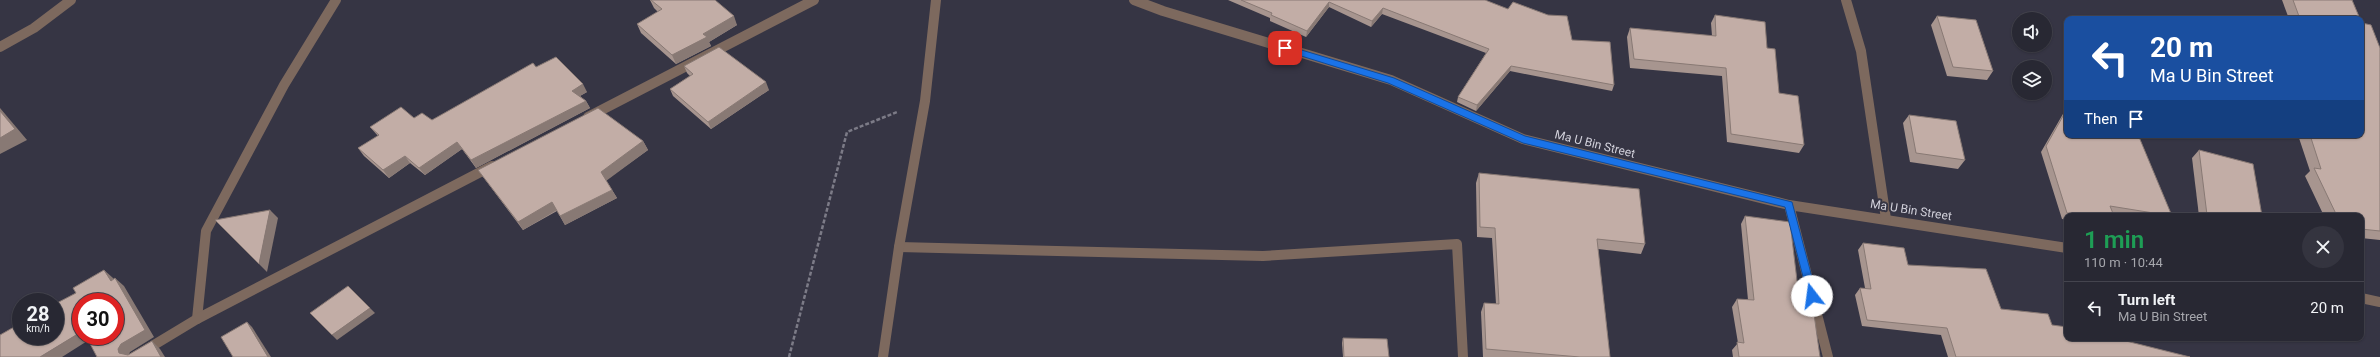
<!DOCTYPE html>
<meta charset="utf-8">
<style>
body{margin:0;font-family:Roboto,sans-serif;background:#34343f;color:#f1f3f6;height:100vh;display:flex;flex-direction:column;font-size:15px;white-space:nowrap}
*{box-sizing:border-box;margin:0}
p{font-size:13px;color:#a5a6ac}
.icon{flex:none;width:22px;height:22px;fill:none;stroke:currentColor;stroke-width:2;stroke-linecap:round;stroke-linejoin:round}
.map{position:relative;flex:1;overflow:hidden}
.side{position:absolute;left:2064px;top:213px;width:300px;height:128px;display:flex;flex-direction:column;background:#282833;border-radius:8px;box-shadow:0 1px 3px #0004,0 0 0 1px #44444e}
.side>*{flex:none}
.top-card{position:absolute;left:2064px;top:16px;width:300px;height:122px;border-radius:8px;box-shadow:0 1px 3px #0004,0 0 0 1px #44444e;background:#1a4fa0;color:#fff;overflow:hidden}
.fabs{position:absolute;left:2012px;top:12px;display:grid;gap:8px}
.fabs a{display:grid;place-items:center;width:40px;height:40px;border-radius:50%;background:#282833;box-shadow:0 1px 3px #0004,0 0 0 1px #44444e;font-size:20px}
.speed{position:absolute;left:12px;top:293px;display:flex;gap:8px;font-size:20px;font-weight:700;text-align:center}
.speed>*{display:grid;place-content:center;width:52px;height:52px;border-radius:50%;background:#282833;box-shadow:0 1px 3px #0004,0 0 0 1px #44444e;line-height:1}
.speed small{font-size:10px;font-weight:400}
.speed .limit{border:6px solid #d22;background:#fff;color:#111}
.pin{position:absolute;display:grid;place-items:center;width:34px;height:34px;color:#fff;margin:-17px;border-radius:8px;box-shadow:0 2px 6px #0006}
.me{position:absolute;width:44px;margin:-22px;rotate:345deg;stroke-linejoin:round;filter:drop-shadow(0 0 3px #0008)}
.turn{display:flex;align-items:center;gap:14px;height:84px;padding:0 20px;font-size:18px}
.turn .icon{width:52px;height:52px;stroke-width:2.5}
.turn b{display:block;font-size:28px;line-height:34px}
.then{display:flex;align-items:center;height:38px;padding:0 20px;background:#0003;gap:8px;font-size:15px}
.round{display:grid;place-items:center;flex:none;width:42px;height:42px;border-radius:21px;background:#34343f}
.head{display:flex;align-items:center;justify-content:space-between;height:68px;padding:0 20px}
h1{font-size:24px;font-weight:600;line-height:30px;color:#1e9e55}
ul{padding:0;list-style:none}
li{display:flex;align-items:center;gap:12px;height:52px;padding:0 20px;border-top:1px solid #44444e}
li div{flex:1}
li b{display:block;font-size:15px}
li em{font-style:normal}
.map>svg:first-child{display:block}
.lines{fill:none;stroke-linecap:round;stroke-linejoin:round}
.path{stroke:#7c7b87;stroke-width:2.5;stroke-dasharray:4 2;stroke-linecap:butt}
.minor{stroke:#7d695e;stroke-width:10}
.wall{fill:#a7958f}
.shaded-wall{fill:#887974}
.building{fill:#c2ada6;stroke:#887974}
.route{fill:#1a73e8;stroke:#114b97}
.labels{text-anchor:middle;dominant-baseline:central;stroke-width:4;stroke-linejoin:round;paint-order:stroke}
.street-label{font-size:12px;fill:#d3d2dc;stroke:#363544}
</style>
<div class="map">
<svg width="2380" height="357" viewBox="0 0 2380 357">
<rect width="100%" height="100%" fill="#363544"/>
<g class="lines">
<polyline class="path" points="789,357 847,132 897,112"/>
<g class="minor">
<polyline points="1134,0 1163,11 1391,80 1523,139 1789,205 2067,248"/>
<polyline points="1846,0 1861,51 1886,219"/>
<polyline points="0,47 34,28 71,0"/>
<polyline points="588,117 814,0"/>
<polyline points="1789,205 1828,357"/>
<polyline points="899,247 1263,256 1457,244 1463,357"/>
<polyline points="2361,298 2380,302"/>
<polyline points="197,319 206,231 284,85 336,0"/>
<polyline points="134,357 197,319 492,166"/>
<polyline points="883,357 899,247 925,101 936,0"/>
</g>
</g>
<g class="wall">
<polygon points="650,0 715,0 737,25 709,42 711,46 676,64 641,33 637,24 658,12 654,8"/>
<polygon points="1228,0 1485,0 1572,40 1614,85 1612,91 1510,71 1476,111 1457,102 1458,97 1486,53 1382,14 1371,27 1329,7 1306,37 1270,21 1270,18"/>
<polygon points="2282,0 2352,0 2360,19 2289,19"/>
<polygon points="1715,15 1767,48 1779,93 1804,145 1799,153 1727,142 1722,76 1630,68 1627,37 1630,28 1712,36 1711,23"/>
<polygon points="1937,16 1993,71 1987,80 1947,76 1931,25"/>
<polygon points="2362,23 2380,48 2380,240 2361,238 2361,216 2324,216 2305,176 2310,171 2298,135 2361,135"/>
<polygon points="684,66 769,90 711,129 673,96 670,89 690,76 687,73"/>
<polygon points="536,67 587,92 580,96 586,101 590,108 476,168 462,149 425,175 410,163 389,178 364,156 358,148 378,136 370,127 414,118 432,120"/>
<polygon points="2067,107 2067,135 2172,216 2131,216 2113,213 2114,216 2067,216 2067,220 2062,219 2041,152"/>
<polygon points="1909,115 1965,160 1958,169 1910,162 1903,123"/>
<polygon points="643,141 648,150 606,180 617,198 565,225 557,211 523,230 478,170"/>
<polygon points="2199,150 2262,216 2199,216 2192,158"/>
<polygon points="1479,173 1645,244 1641,254 1598,249 1610,357 1483,357 1481,312 1484,303 1496,304 1492,238 1477,237 1476,183"/>
<polygon points="1745,216 1800,306 1820,357 1733,357 1732,350 1738,343 1732,307 1737,299 1748,300 1741,224"/>
<polygon points="1863,243 2001,309 2052,325 2190,357 1948,357 1941,335 1862,326 1855,295 1860,288 1865,288 1858,250"/>
<polygon points="1343,338 1389,357 1343,357 1342,343"/>
</g>
<g class="shaded-wall">
<polygon points="1329,2 1329,7 1306,37 1307,31"/>
<polygon points="1383,8 1382,14 1371,27 1372,21"/>
<polygon points="734,16 737,25 709,42 711,46 676,64 672,55 703,34"/>
<polygon points="1511,66 1510,71 1476,111 1477,105"/>
<polygon points="766,82 769,90 711,129 708,122"/>
<polygon points="583,84 587,92 576,98 572,91"/>
<polygon points="586,101 590,108 476,168 471,160"/>
<polygon points="0,108 27,140 0,154"/>
<polygon points="643,141 648,150 606,181 601,172"/>
<polygon points="457,142 462,149 425,175 419,168"/>
<polygon points="405,156 410,163 389,178 383,170"/>
<polygon points="612,190 617,198 565,225 560,216"/>
<polygon points="552,202 557,210 523,230 518,222"/>
<polygon points="270,210 278,218 267,272 259,264"/>
<polygon points="104,270 113,278 119,288 111,281"/>
<polygon points="115,278 124,286 154,337 130,352 128,357 119,353 118,349"/>
<polygon points="370,308 375,313 337,340 332,335"/>
<polygon points="247,322 252,327 271,357 268,357"/>
<polygon points="81,332 81,336 89,336 92,338 62,357 40,357"/>
<polygon points="152,341 160,349 165,357 161,357"/>
</g>
<g class="building">
<polygon points="651,0 715,0 734,16 703,34 707,37 672,55 637,24 662,9"/>
<polygon points="1241,0 1485,0 1508,9 1513,2 1548,15 1567,16 1572,40 1610,42 1614,85 1511,66 1477,105 1458,97 1489,49 1383,8 1372,21 1329,2 1307,31 1271,15 1272,13"/>
<polygon points="2293,0 2352,0 2360,19 2300,19"/>
<polygon points="1715,15 1765,22 1767,48 1775,49 1779,93 1798,96 1804,145 1731,134 1726,68 1634,59 1630,28 1716,36"/>
<polygon points="1937,16 1976,20 1993,71 1953,67"/>
<polygon points="2361,21 2362,23 2371,25 2380,48 2380,231 2361,229 2361,216 2337,216 2314,168 2321,169 2310,135 2361,135"/>
<polygon points="719,47 766,82 708,122 670,89 693,74 684,66"/>
<polygon points="556,57 583,84 572,91 586,101 471,160 457,142 419,168 405,156 383,170 358,148 379,135 370,127 401,107 414,118 422,113 432,120 533,63 536,67"/>
<polygon points="598,108 643,141 601,172 612,190 560,216 552,202 518,222 478,170"/>
<polygon points="2067,109 2067,135 2132,135 2132,137 2139,137 2172,216 2110,206 2114,216 2081,216 2080,215 2067,213 2046,146"/>
<polygon points="0,111 15,129 0,138"/>
<polygon points="1909,115 1956,121 1965,160 1916,153"/>
<polygon points="2199,150 2253,164 2262,216 2211,216 2207,215"/>
<polygon points="1479,173 1639,189 1645,244 1597,239 1610,357 1580,357 1486,349 1484,303 1499,304 1495,228 1480,227"/>
<polygon points="270,210 259,264 215,220"/>
<polygon points="1745,216 1790,222 1800,306 1813,307 1820,357 1739,357 1737,342 1744,343 1737,299 1754,300"/>
<polygon points="1863,243 1904,248 1908,265 1986,269 2001,309 2048,314 2052,325 2067,327 2067,338 2114,338 2190,357 1956,357 1947,328 1867,320 1860,288 1871,289"/>
<polygon points="104,270 111,281 115,278 145,330 121,344 118,349 119,353 128,355 152,341 161,357 97,357 86,336 115,336 115,302 81,302 81,332 40,357 0,357 0,335 21,323 21,336 55,336 55,304 76,293 73,288"/>
<polygon points="348,286 370,308 332,335 310,313"/>
<polygon points="247,322 268,357 233,357 221,337"/>
<polygon points="1343,338 1387,339 1389,357 1344,357"/>
</g>
<polygon class="route" points="1285,45 1394,78 1525,136 1792,202 1817,296 1812,300 1808,296 1785,207 1523,143 1388,83 1282,50 1282,46"/>
<g class="labels">
<g class="street-label">
<text transform="translate(1595 144) rotate(14)">Ma U Bin Street</text>
<text transform="translate(1911 210) rotate(9)">Ma U Bin Street</text>
</g>
</g>
</svg>
<div class="fabs">
<a><svg class="icon" aria-label="sound" viewBox="0 0 24 24"><path d="M4 9h4l5-4v14l-5-4H4zM17 9q2 3 0 6"/></svg></a>
<a><svg class="icon" aria-label="layers" viewBox="0 0 24 24"><path d="M12 4l9 5-9 5-9-5zM3 14l9 5 9-5"/></svg></a>
</div>
<div class="speed"><div>28<small>km/h</small></div><div class="limit">30</div></div>
<div class="pin" style="left:1285px;top:48px;background:#d93025"><svg class="icon" aria-label="arrive" viewBox="0 0 24 24"><path d="M6 21V4h12l-3 4 3 4H6"/></svg></div>
<svg class="me" style="left:1812px;top:296px" viewBox="-20 -20 40 40"><circle r="19" fill="#fff"/><path d="M0-13L10 11 0 6-10 11z" fill="#1a73e8"/></svg>
<div class="top-card">
<div class="turn"><svg class="icon" aria-label="left" viewBox="0 0 24 24"><path d="M17 20v-9H6M10 6l-5 5 5 5"/></svg><div><b>20 m</b>Ma U Bin Street</div></div>
<div class="then">Then<svg class="icon" aria-label="arrive" viewBox="0 0 24 24"><path d="M6 21V4h12l-3 4 3 4H6"/></svg></div>
</div>
<section class="side">
<div class="head"><div><h1>1 min</h1><p>110 m · 10:44</p></div><a class="round"><svg class="icon" aria-label="close" viewBox="0 0 24 24"><path d="M6 6l12 12M18 6L6 18"/></svg></a></div>
<ul>
<li><svg class="icon" aria-label="left" viewBox="0 0 24 24"><path d="M17 20v-9H6M10 6l-5 5 5 5"/></svg><div><b>Turn left</b><p>Ma U Bin Street</p></div><em>20 m</em></li>
</ul>
</section>
</div>
